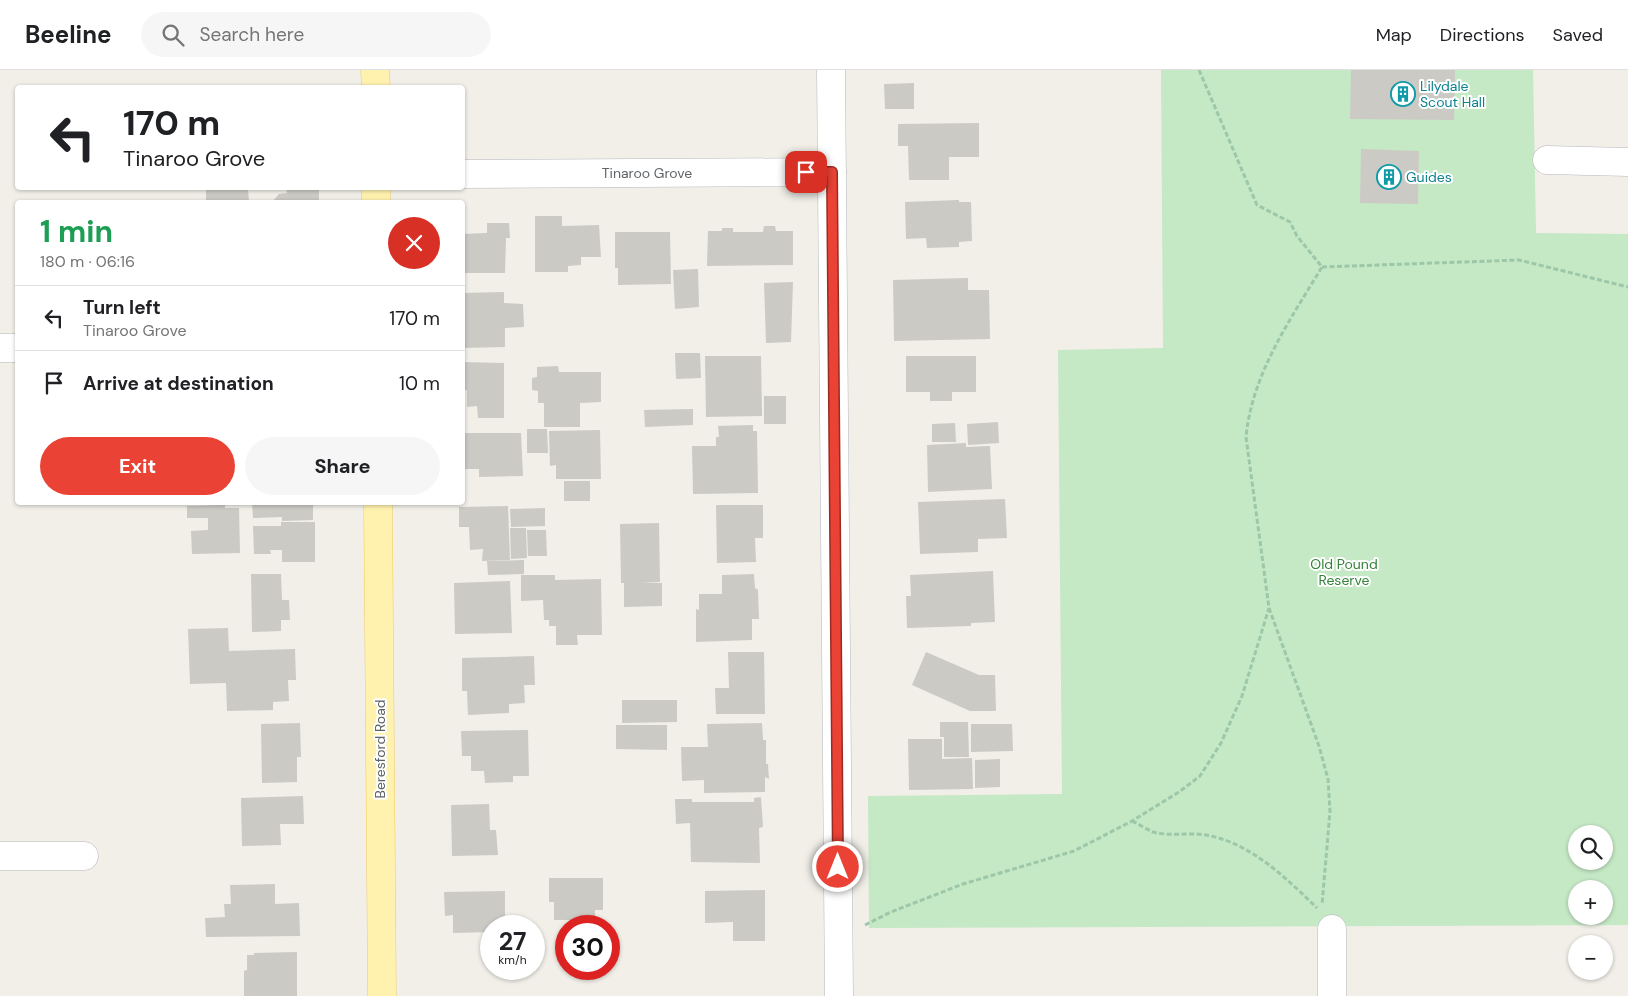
<!DOCTYPE html>
<meta charset="utf-8">
<style>
body{margin:0;font-family:"DM Sans",sans-serif;background:#f6f6f6;color:#202124;height:100vh;display:flex;flex-direction:column;font-size:19px;white-space:nowrap}
*{box-sizing:border-box;margin:0}
p{font-size:16px;color:#757577}
.icon{flex:none;width:28px;height:28px;fill:none;stroke:currentColor;stroke-width:2;stroke-linecap:round;stroke-linejoin:round}
.map{position:relative;flex:1;overflow:hidden}
.side{position:absolute;left:15px;top:130px;width:450px;height:305px;display:flex;flex-direction:column;background:#fff;border-radius:5px;box-shadow:0 1px 4px #0004}
.side>*{flex:none}
.banner{position:absolute;left:15px;top:15px;width:450px;height:105px;border-radius:5px;box-shadow:0 1px 4px #0004;background:#fff;color:#202124;overflow:hidden}
.tools{position:absolute;left:1568px;top:755px;display:grid;gap:10px}
.tools a{display:grid;place-items:center;width:45px;height:45px;border-radius:50%;background:#fff;box-shadow:0 1px 4px #0004;font-size:25px}
.speed{position:absolute;left:480px;top:845px;display:flex;gap:10px;font-size:25px;font-weight:700;text-align:center}
.speed>*{display:grid;place-content:center;width:65px;height:65px;border-radius:50%;background:#fff;box-shadow:0 1px 4px #0004;line-height:1}
.speed small{font-size:12px;font-weight:400}
.speed .limit{border:8px solid #d22;background:#fff;color:#111}
.pin{position:absolute;display:grid;place-items:center;width:42px;height:42px;color:#fff;margin:-21px;border-radius:10px;box-shadow:0 2px 8px #0006}
.me{position:absolute;width:55px;margin:-28px;rotate:0deg;stroke-linejoin:round;filter:drop-shadow(0 0 4px #0008)}
.turn{display:flex;align-items:center;gap:18px;height:105px;padding:0 25px;font-size:22px}
.turn .icon{width:65px;height:65px;stroke-width:2.5}
.turn b{display:block;font-size:35px;line-height:42px}
.round{display:grid;place-items:center;flex:none;width:52px;height:52px;border-radius:26px;background:#f6f6f6}
.headline{display:flex;align-items:center;justify-content:space-between;height:85px;padding:0 25px}
h1{font-size:30px;font-weight:700;line-height:38px;color:#1e9e55}
.button{display:flex;gap:10px;margin-top:auto;padding:10px 25px}
.button a{flex:1;height:58px;border-radius:30px;background:#ea4335;color:#fff;font-size:20px;font-weight:700;line-height:58px;text-align:center}
.button a+a{background:#f6f6f6;color:#202124}
ul{padding:0;list-style:none}
li{display:flex;align-items:center;gap:15px;height:65px;padding:0 25px;border-top:1px solid #e0e0e0}
li div{flex:1}
li b{display:block;font-size:19px}
li em{font-style:normal}
header{display:flex;align-items:center;gap:30px;box-sizing:border-box;height:70px;padding:0 25px;background:#fff;border-bottom:1px solid #e0e0e0}
header strong{font-size:24px}
nav{display:flex;gap:28px;margin-inline-start:auto;font-size:18px}
.search{width:350px;height:45px;background:#f6f6f6;display:flex;align-items:center;gap:12px;box-sizing:border-box;padding:0 18px;border-radius:28px;color:#757577;font-size:19px}
.map>svg:first-child{display:block}
.green{fill:#c5e8c5;fill-rule:evenodd}
.building{fill:#cccac5}
.lines{fill:none;stroke-linecap:round;stroke-linejoin:round}
.minor-casing{stroke:#b5b8bc;stroke-width:29}
.major-casing{stroke:#f2c960;stroke-width:29}
.path{stroke:#9cc7a9;stroke-width:3;stroke-dasharray:5 2.5;stroke-linecap:butt}
.minor{stroke:#fff;stroke-width:28}
.major{stroke:#fff2af;stroke-width:28}
.route-casing{stroke:#982c22;stroke-width:12}
.route{stroke:#ea4335;stroke-width:9}
.labels{text-anchor:middle;dominant-baseline:central;stroke-width:4;stroke-linejoin:round;paint-order:stroke}
.culture-label{font-size:14px;fill:#0d838f;stroke:#fff;text-anchor:start}
.street-label{font-size:14px;fill:#5f6368;stroke:#fff}
.park-label{font-size:14px;fill:#348238;stroke:#fff}
</style>
<header>
<strong>Beeline</strong>
<div class="search"><svg class="icon" aria-label="search" viewBox="0 0 24 24"><circle cx="10" cy="10" r="6"/><path d="M15 15l6 6"/></svg>Search here</div>
<nav><a>Map</a><a>Directions</a><a>Saved</a></nav>
</header>
<div class="map">
<svg width="1628" height="926" viewBox="0 0 1628 926">
<rect width="100%" height="100%" fill="#f1efe8"/>
<path class="green" d="M1161,0H1533L1536,163L1628,164V855L869,858L868,726L1062,724L1058,280L1163,278ZM1576,764H1604V791H1576ZM1576,819H1604V846H1576Z"/>
<g class="building">
<polygon points="1351,0 1455,0 1454,50 1350,49"/>
<polygon points="914,13 914,39 885,39 884,14"/>
<polygon points="979,53 979,87 949,87 949,110 909,110 908,76 898,76 898,54"/>
<polygon points="1361,79 1419,81 1418,134 1360,133"/>
<polygon points="286,118 319,118 319,132 272,132 279,124 287,123"/>
<polygon points="206,119 248,119 249,132 206,132"/>
<polygon points="959,130 959,132 971,132 972,171 959,172 959,177 927,178 926,168 906,169 905,132"/>
<polygon points="535,146 562,146 562,156 599,155 601,187 581,187 581,195 568,196 568,202 535,202"/>
<polygon points="487,153 509,153 510,168 506,168 505,203 462,203 462,164 487,163"/>
<polygon points="764,156 775,156 776,161 793,161 793,195 707,196 708,161 722,161 722,158 733,158 733,162 763,162"/>
<polygon points="615,162 670,162 671,214 618,215 618,198 615,198"/>
<polygon points="698,199 699,237 675,239 673,200"/>
<polygon points="968,208 968,220 989,220 990,269 894,271 893,210"/>
<polygon points="793,212 791,272 766,273 764,213"/>
<polygon points="504,222 504,233 523,234 524,257 505,258 505,277 462,278 462,223"/>
<polygon points="675,283 700,283 701,308 676,309"/>
<polygon points="705,286 761,286 762,346 706,347"/>
<polygon points="906,286 976,286 976,322 952,322 952,331 930,331 930,322 906,322"/>
<polygon points="462,292 504,293 504,348 478,348 477,336 467,337 467,320 462,320"/>
<polygon points="558,296 559,302 601,302 601,332 580,333 580,357 544,357 544,333 538,333 538,321 532,320 532,308 537,307 537,297"/>
<rect x="764" y="326" width="22" height="28"/>
<polygon points="693,339 693,355 645,357 644,340"/>
<polygon points="998,352 999,373 968,375 967,354"/>
<polygon points="955,353 956,372 932,372 932,354"/>
<polygon points="753,355 753,361 757,361 758,423 693,424 692,376 716,376 716,367 719,367 718,356"/>
<polygon points="527,359 547,359 548,383 527,383"/>
<polygon points="600,360 601,409 556,409 556,395 550,396 549,361"/>
<polygon points="462,363 521,363 523,406 479,407 479,399 462,399"/>
<polygon points="966,373 966,377 990,376 992,419 928,422 927,375"/>
<rect x="564" y="411" width="26" height="20"/>
<polygon points="1005,429 1007,468 978,469 978,482 920,484 918,432"/>
<polygon points="187,432 206,432 206,434 187,435"/>
<polygon points="252,432 313,432 313,450 282,451 282,447 253,448"/>
<polygon points="225,435 225,438 239,438 240,483 192,484 191,461 208,460 208,448 187,448 187,436"/>
<polygon points="716,435 763,435 763,468 755,468 756,492 717,493"/>
<polygon points="508,436 510,490 482,491 483,479 470,480 469,457 459,457 459,437"/>
<polygon points="545,438 545,456 511,457 510,439"/>
<polygon points="281,452 315,452 315,492 282,492 282,480 270,480 271,484 254,484 253,456 281,456"/>
<polygon points="659,453 660,512 641,513 662,513 662,536 624,537 624,513 621,513 620,454"/>
<polygon points="510,458 526,458 527,488 511,489"/>
<polygon points="527,460 546,460 547,486 528,486"/>
<polygon points="524,490 524,504 488,505 487,491"/>
<polygon points="993,501 995,552 971,553 971,556 907,558 906,526 911,526 910,505"/>
<polygon points="251,504 281,504 282,530 289,530 290,550 281,550 281,561 252,562"/>
<polygon points="754,504 755,518 758,520 759,549 752,549 752,570 696,572 696,539 699,540 699,524 722,524 722,505"/>
<polygon points="521,505 555,505 555,510 601,509 602,565 577,565 578,575 556,575 556,556 549,556 549,550 544,550 543,530 521,531"/>
<polygon points="510,511 512,563 455,564 454,513"/>
<polygon points="228,558 229,581 295,579 296,610 288,610 289,631 273,632 273,640 227,641 226,613 190,614 188,559"/>
<polygon points="728,582 764,582 765,644 716,644 715,618 729,618"/>
<polygon points="926,582 979,605 995,605 996,641 970,641 912,615"/>
<polygon points="534,586 535,615 524,615 525,633 509,634 509,643 468,645 467,621 462,621 462,588"/>
<polygon points="622,630 677,630 677,652 622,653"/>
<polygon points="940,652 968,652 969,687 944,687 944,667 940,667"/>
<polygon points="300,653 301,687 297,687 297,712 262,713 261,654"/>
<polygon points="762,653 763,670 766,670 766,694 768,694 769,709 765,707 765,722 704,723 704,710 682,711 681,677 708,677 707,654"/>
<polygon points="971,654 1012,654 1013,681 971,682"/>
<polygon points="616,655 667,655 667,680 616,679"/>
<polygon points="528,660 529,706 513,706 513,712 485,713 484,701 471,701 471,686 462,686 461,661"/>
<polygon points="908,669 942,669 942,689 972,688 973,719 909,720"/>
<polygon points="1000,689 1000,717 975,718 975,690"/>
<polygon points="303,726 304,754 280,754 281,775 242,776 241,728"/>
<polygon points="761,727 763,757 759,758 760,793 691,792 690,753 676,754 675,729 692,729 692,732 754,732 754,728"/>
<polygon points="489,734 490,760 496,760 498,785 452,786 451,735"/>
<polygon points="549,808 603,808 603,840 595,840 595,850 554,850 554,832 549,832"/>
<polygon points="275,814 275,834 299,833 300,866 206,867 205,848 225,847 224,834 231,834 230,815"/>
<polygon points="765,820 765,871 733,871 733,852 705,853 705,821"/>
<polygon points="505,821 505,856 491,856 491,862 453,863 453,845 445,846 444,822"/>
<polygon points="297,882 297,926 244,926 244,901 247,900 247,885 254,885 254,883"/>
</g>
<g class="lines">
<defs>
<g id="minor">
<polyline points="831,0 839,926"/>
<polyline points="1547,90 1628,92"/>
<polyline points="462,104 832,102"/>
<polyline points="0,278 18,278"/>
<polyline points="0,786 84,786"/>
<polyline points="1332,859 1332,926"/>
</g>
<g id="major">
<polyline points="375,0 376,18"/>
<polyline points="376,118 376,132"/>
<polyline points="378,432 382,926"/>
</g>
</defs>
<use href="#minor" class="minor-casing"/>
<use href="#major" class="major-casing"/>
<g class="path">
<path d="M1199,0L1257,135L1290,152L1297,166L1322,197C1290,250 1252,304 1246,367L1269,538L1319,676L1328,709L1330,741L1322,835"/>
<polyline points="1322,197 1519,190 1628,217"/>
<path d="M1132,751C1139,754 1146,759 1153,762C1170,767 1189,762 1206,765C1251,773 1286,808 1317,838"/>
<polyline points="865,855 891,842 963,814 1074,781 1132,751 1179,722 1200,706 1221,673 1242,626 1269,538"/>
</g>
<use href="#minor" class="minor"/>
<use href="#major" class="major"/>
</g>
<g class="lines">
<defs>
<polyline id="route" points="806,102 832,102 838,797"/>
</defs>
<use href="#route" class="route-casing"/>
<use href="#route" class="route"/>
</g>
<defs>
<symbol id="building-ring" viewBox="-11 -11 22 22"><circle r="9.5" fill="#fff" stroke="#0f9aa8" stroke-width="1.5"/><path d="M-4-6H4V6H1V3H-1V6H-4ZM-2.5-4.3h1.7v1.8h-1.7ZM.8-4.3h1.7v1.8H.8ZM-2.5-1h1.7V.8h-1.7ZM.8-1h1.7V.8H.8Z" fill="#0f9aa8"/></symbol>
</defs>
<g fill-rule="evenodd">
<use href="#building-ring" x="1389" y="10" width="28" height="28"/>
<use href="#building-ring" x="1375" y="93" width="28" height="28"/>
</g>
<g class="labels">
<g class="culture-label">
<text x="1420" y="16">Lilydale<tspan x="1420" dy="16">Scout Hall</tspan></text>
<text x="1406" y="107">Guides</text>
</g>
<g class="street-label">
<text x="647" y="103">Tinaroo Grove</text>
<text transform="translate(380 679) rotate(-90)">Beresford Road</text>
</g>
<g class="park-label">
<text x="1344" y="494">Old Pound<tspan x="1344" dy="16">Reserve</tspan></text>
</g>
</g>
</svg>
<div class="tools">
<a><svg class="icon" aria-label="search" viewBox="0 0 24 24"><circle cx="10" cy="10" r="6"/><path d="M15 15l6 6"/></svg></a>
<a>+</a>
<a>−</a>
</div>
<div class="speed"><div>27<small>km/h</small></div><div class="limit">30</div></div>
<div class="pin" style="left:806px;top:102px;background:#d93025"><svg class="icon" aria-label="arrive" viewBox="0 0 24 24"><path d="M6 21V4h12l-3 4 3 4H6"/></svg></div>
<svg class="me" style="left:838px;top:797px" viewBox="-20 -20 40 40"><circle r="17" fill="#ea4335" stroke="#fff" stroke-width="3"/><path d="M0-11L8 9 0 5-8 9z" fill="#fff"/></svg>
<div class="banner">
<div class="turn"><svg class="icon" aria-label="left" viewBox="0 0 24 24"><path d="M17 20v-9H6M10 6l-5 5 5 5"/></svg><div><b>170 m</b>Tinaroo Grove</div></div>
</div>
<section class="side">
<div class="headline"><div><h1>1 min</h1><p>180 m · 06:16</p></div><a class="round" style="background:#d93025;color:#fff"><svg class="icon" aria-label="close" viewBox="0 0 24 24"><path d="M6 6l12 12M18 6L6 18"/></svg></a></div>
<ul>
<li><svg class="icon" aria-label="left" viewBox="0 0 24 24"><path d="M17 20v-9H6M10 6l-5 5 5 5"/></svg><div><b>Turn left</b><p>Tinaroo Grove</p></div><em>170 m</em></li>
<li><svg class="icon" aria-label="arrive" viewBox="0 0 24 24"><path d="M6 21V4h12l-3 4 3 4H6"/></svg><div><b>Arrive at destination</b></div><em>10 m</em></li>
</ul>
<div class="button"><a>Exit</a><a>Share</a></div>
</section>
</div>
